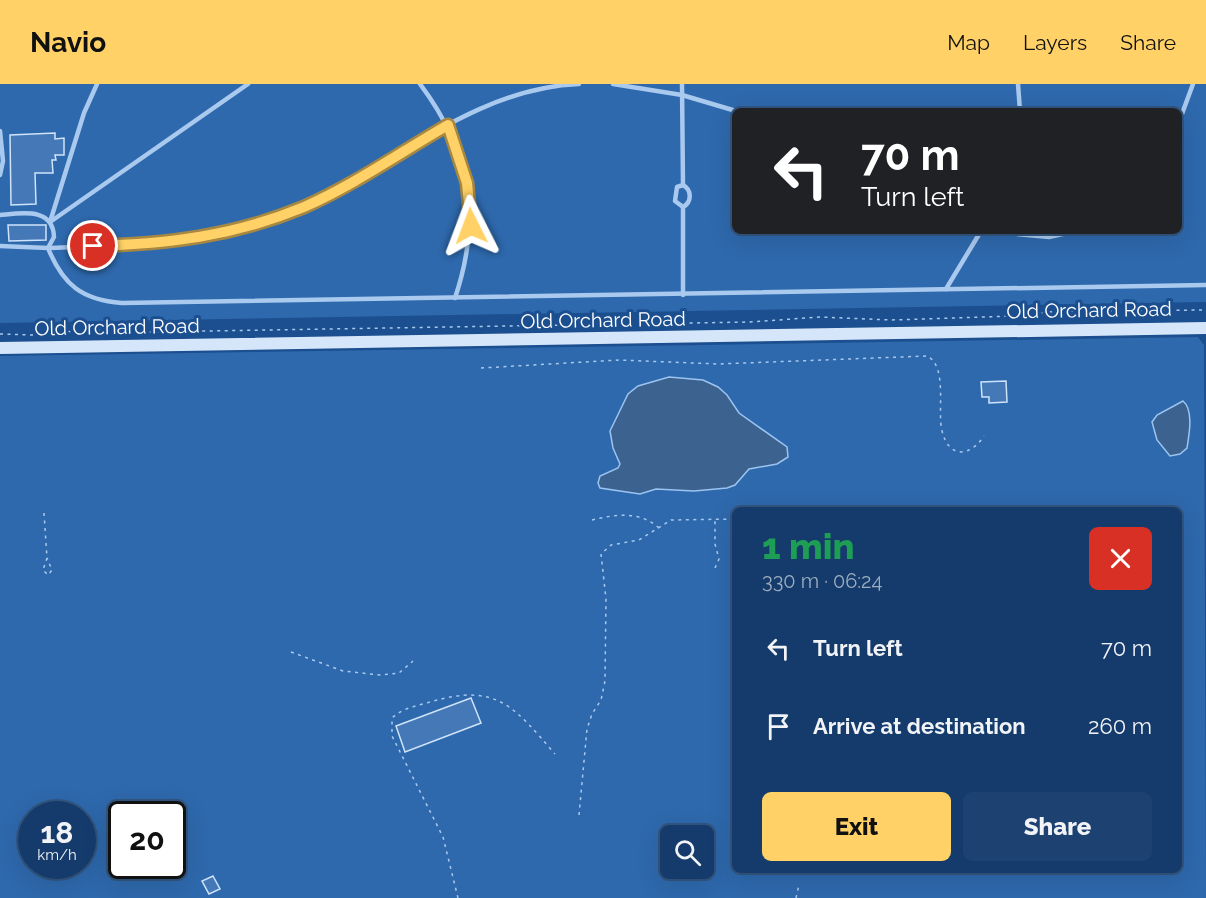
<!DOCTYPE html>
<meta charset="utf-8">
<style>
body{margin:0;font-family:Raleway,sans-serif;background:#1d4271;color:#f1f3f6;height:100vh;display:flex;flex-direction:column;font-size:22px;white-space:nowrap}
*{box-sizing:border-box;margin:0}
p{font-size:20px;color:#9dadc1}
.icon{flex:none;width:33px;height:33px;fill:none;stroke:currentColor;stroke-width:2;stroke-linecap:round;stroke-linejoin:round}
.map{position:relative;flex:1;overflow:hidden}
.panel{position:absolute;left:732px;top:423px;width:450px;height:366px;display:flex;flex-direction:column;background:#143b6b;border-radius:9px;box-shadow:0 6px 24px #0002,0 0 0 2px #33557e}
.panel>*{flex:none}
.banner{position:absolute;left:732px;top:24px;width:450px;height:126px;border-radius:9px;box-shadow:0 6px 24px #0002,0 0 0 2px #33557e;background:#202124;color:#fff;overflow:hidden}
.controls{position:absolute;left:660px;top:741px;display:grid;gap:12px}
.controls a{display:grid;place-items:center;width:54px;height:54px;border-radius:9px;background:#143b6b;box-shadow:0 6px 24px #0002,0 0 0 2px #33557e;font-size:30px}
.speed{position:absolute;left:18px;top:717px;display:flex;gap:12px;font-size:30px;font-weight:700;text-align:center}
.speed>*{display:grid;place-content:center;width:78px;height:78px;border-radius:50%;background:#143b6b;box-shadow:0 6px 24px #0002,0 0 0 2px #33557e;line-height:1}
.speed small{font-size:15px;font-weight:400}
.speed .limit{border:3px solid #111;border-radius:9px;background:#fff;color:#111}
.pin{position:absolute;display:grid;place-items:center;width:51px;height:51px;color:#fff;margin:-26px;border:3px solid #fff;border-radius:50%;box-shadow:0 2px 6px #0007}
.me{position:absolute;width:66px;margin:-33px;rotate:357deg;stroke-linejoin:round;filter:drop-shadow(0 0 4px #0008)}
.turn{display:flex;align-items:center;gap:21px;height:126px;padding:0 30px;font-size:27px}
.turn .icon{width:78px;height:78px;stroke-width:2.5}
.turn b{display:block;font-size:42px;line-height:51px}
.round{display:grid;place-items:center;flex:none;width:63px;height:63px;border-radius:9px;background:#1d4271}
.head{display:flex;align-items:center;justify-content:space-between;height:102px;padding:0 30px}
h1{font-size:36px;font-weight:800;line-height:45px;color:#1e9e55}
.action{display:flex;gap:12px;margin-top:auto;padding:12px 30px}
.action a{flex:1;height:69px;border-radius:9px;background:#ffd166;color:#111;font-size:24px;font-weight:800;line-height:69px;text-align:center}
.action a+a{background:#1d4271;color:#f1f3f6}
ul{padding:0;list-style:none}
li{display:flex;align-items:center;gap:18px;height:78px;padding:0 30px}
li div{flex:1}
li b{display:block;font-size:22px}
li em{font-style:normal}
header{display:flex;align-items:center;gap:36px;box-sizing:border-box;height:84px;padding:0 30px;background:#ffd166;color:#111}
header strong{font-size:28px}
nav{display:flex;gap:33px;margin-inline-start:auto;font-size:21px}
.map>svg:first-child{display:block}
.green{fill:#2e69ad;fill-rule:evenodd}
.water{fill:#3c6290;stroke:#9cc4f0;stroke-width:1.5}
.building{fill:#4478b7;stroke:#cfe3fa;stroke-width:1.5}
.lines{fill:none;stroke-linecap:round;stroke-linejoin:round}
.path{stroke:#a9c9ee;stroke-width:1.5;stroke-dasharray:3 4.5;stroke-linecap:butt}
.lane{stroke:#a9c9ee;stroke-width:4.5}
.secondary{stroke:#d6e6fa;stroke-width:12}
.route-casing{stroke:#a68842;stroke-width:15}
.route{stroke:#ffd166;stroke-width:10}
.labels{text-anchor:middle;dominant-baseline:central;stroke-width:6;stroke-linejoin:round;paint-order:stroke}
.street-label{font-size:20px;fill:#fff;stroke:#1b4f8f}
</style>
<header>
<strong>Navio</strong>
<nav><a>Map</a><a>Layers</a><a>Share</a></nav>
</header>
<div class="map">
<svg width="1206" height="814" viewBox="0 0 1206 814">
<rect width="100%" height="100%" fill="#1b4f8f"/>
<g class="green">
<path d="M0,0H1206V218L0,239ZM735,27H1179V147H735Z"/>
<path d="M1198,253L1204,261L1206,814H0V272ZM735,426H1179V786H735ZM32,730H82V782H32ZM122,730H172V782H122ZM670,752H704V784H670Z"/>
</g>
<g class="water">
<polygon points="669,293 703,296 718,303 727,311 739,329 787,363 788,373 777,380 749,385 735,401 727,404 694,407 656,405 640,410 600,404 598,399 600,392 618,384 620,380 613,364 610,347 628,310 638,302"/>
<path d="M1183,317C1194,326 1189,351 1187,364L1180,370L1170,372L1157,356L1152,338L1157,331Z"/>
</g>
<g class="building">
<polygon points="55,49 55,55 64,54 64,71 55,71 56,76 52,76 53,89 35,89 36,120 11,121 10,51"/>
<polygon points="8,141 46,141 46,156 9,157"/>
<polygon points="1006,297 1007,318 989,319 989,313 982,313 981,298"/>
<polygon points="471,614 481,639 405,668 396,642"/>
<polygon points="213,792 220,805 209,810 202,797"/>
</g>
<g class="lines">
<g class="path">
<polyline points="0,250 33,251 85,246 146,248 750,238 820,233 891,236 1014,232 1058,227 1206,226"/>
<path d="M481,284L619,276L718,280L927,272C948,282 937,327 942,347C949,375 970,373 984,352"/>
<polyline points="789,426 800,422"/>
<polyline points="44,429 47,474 43,486 48,491 52,486 47,474"/>
<path d="M592,436C616,430 640,427 659,444"/>
<polyline points="715,484 719,475 715,460 715,437"/>
<polyline points="291,568 343,587 380,591 399,589 413,577"/>
<polyline points="579,731 587,645 592,630 601,616 605,597 606,515 601,470 611,461 639,456 671,436 735,435"/>
<path d="M458,814L443,753L392,652V634C402,624 417,622 430,618C497,598 514,623 555,670"/>
<polyline points="796,814 799,801"/>
</g>
<g class="lane">
<path d="M420,0C471,68 482,134 455,214"/>
<path d="M579,0C476,4 396,79 307,121C225,160 136,161 48,164C63,201 82,216 122,219L1206,201"/>
<polyline points="613,0 682,11 736,27"/>
<polyline points="682,0 683,101 677,103 675,117 683,123 683,211"/>
<polyline points="1018,0 1020,27"/>
<polyline points="1179,38 1193,0"/>
<polyline points="0,47 3,77 0,91"/>
<path d="M683,101C692,106 692,118 683,123"/>
<path d="M0,131C22,129 53,123 54,153L48,164L0,162"/>
<polyline points="50,138 248,0"/>
<polyline points="50,138 84,29 97,0"/>
<polyline points="985,147 1049,153 1076,147"/>
<polyline points="946,205 981,147"/>
</g>
<polyline class="secondary" points="0,264 1206,244"/>
</g>
<g class="lines">
<defs>
<path id="route" d="M93,162C168,160 234,152 304,123C354,101 401,68 448,41L467,99L471,142"/>
</defs>
<use href="#route" class="route-casing"/>
<use href="#route" class="route"/>
</g>
<g class="labels">
<g class="street-label">
<text transform="translate(1089 226) rotate(-1)">Old Orchard Road</text>
<text transform="translate(603 236) rotate(-1)">Old Orchard Road</text>
<text transform="translate(117 243) rotate(-1)">Old Orchard Road</text>
</g>
</g>
</svg>
<div class="controls">
<a><svg class="icon" aria-label="search" viewBox="0 0 24 24"><circle cx="10" cy="10" r="6"/><path d="M15 15l6 6"/></svg></a>
</div>
<div class="speed"><div>18<small>km/h</small></div><div class="limit">20</div></div>
<div class="pin" style="left:93px;top:162px;background:#d93025"><svg class="icon" aria-label="arrive" viewBox="0 0 24 24"><path d="M6 21V4h12l-3 4 3 4H6"/></svg></div>
<svg class="me" style="left:471px;top:142px" viewBox="-20 -20 40 40"><path d="M0-17L14 15 0 8-14 15z" fill="#ffd166" stroke="#fff" stroke-width="4"/></svg>
<div class="banner">
<div class="turn"><svg class="icon" aria-label="left" viewBox="0 0 24 24"><path d="M17 20v-9H6M10 6l-5 5 5 5"/></svg><div><b>70 m</b>Turn left</div></div>
</div>
<section class="panel">
<div class="head"><div><h1>1 min</h1><p>330 m · 06:24</p></div><a class="round" style="background:#d93025;color:#fff"><svg class="icon" aria-label="close" viewBox="0 0 24 24"><path d="M6 6l12 12M18 6L6 18"/></svg></a></div>
<ul>
<li><svg class="icon" aria-label="left" viewBox="0 0 24 24"><path d="M17 20v-9H6M10 6l-5 5 5 5"/></svg><div><b>Turn left</b></div><em>70 m</em></li>
<li><svg class="icon" aria-label="arrive" viewBox="0 0 24 24"><path d="M6 21V4h12l-3 4 3 4H6"/></svg><div><b>Arrive at destination</b></div><em>260 m</em></li>
</ul>
<div class="action"><a>Exit</a><a>Share</a></div>
</section>
</div>
